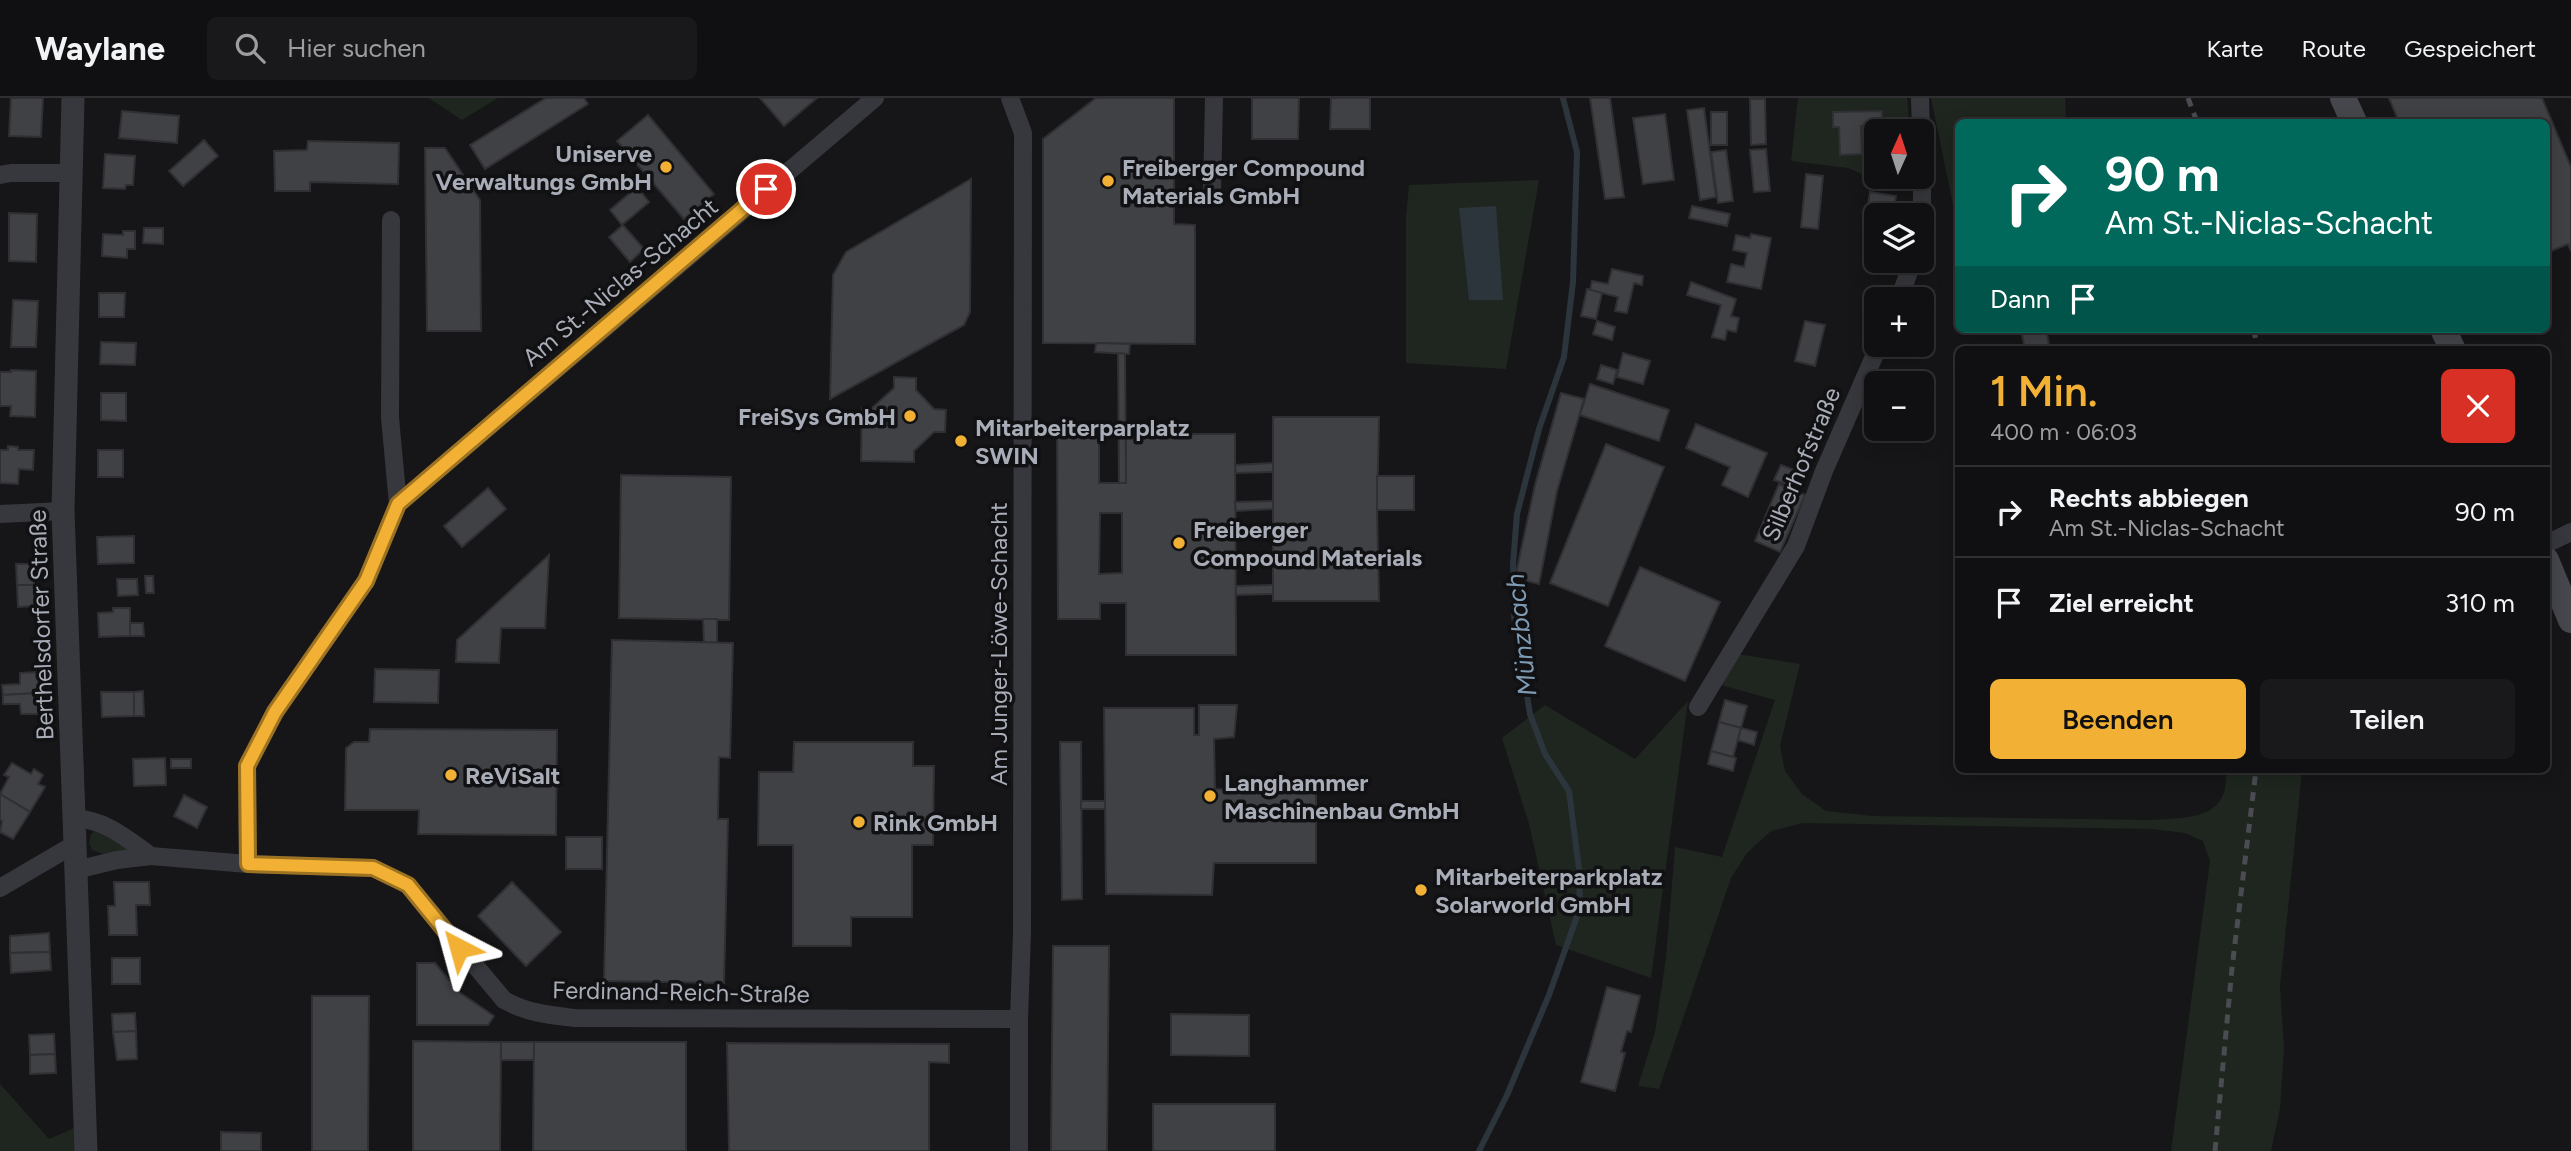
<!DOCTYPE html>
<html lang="de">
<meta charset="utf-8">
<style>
body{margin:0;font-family:Figtree,sans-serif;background:#19191b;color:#f1f3f6;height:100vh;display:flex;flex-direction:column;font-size:26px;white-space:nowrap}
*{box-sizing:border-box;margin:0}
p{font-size:23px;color:#9c9d9f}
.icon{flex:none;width:38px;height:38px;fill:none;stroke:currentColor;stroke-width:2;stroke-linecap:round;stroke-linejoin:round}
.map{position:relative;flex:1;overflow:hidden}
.sheet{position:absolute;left:1955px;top:248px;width:595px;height:427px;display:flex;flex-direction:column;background:#101012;border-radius:10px;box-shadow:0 4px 18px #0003,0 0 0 2px #303032}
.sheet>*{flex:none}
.hud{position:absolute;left:1955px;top:21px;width:595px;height:214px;border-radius:10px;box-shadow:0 4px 18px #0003,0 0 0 2px #303032;background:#00695c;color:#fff;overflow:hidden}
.needle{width:46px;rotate:3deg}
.controls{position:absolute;left:1864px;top:21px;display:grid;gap:14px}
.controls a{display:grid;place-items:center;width:70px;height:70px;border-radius:10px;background:#101012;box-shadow:0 4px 18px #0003,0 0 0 2px #303032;font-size:35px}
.pin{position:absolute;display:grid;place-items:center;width:60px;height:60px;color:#fff;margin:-30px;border:4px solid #fff;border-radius:50%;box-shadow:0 2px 7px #0007}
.me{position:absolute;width:77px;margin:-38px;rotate:321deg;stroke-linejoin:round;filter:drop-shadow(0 0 5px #0008)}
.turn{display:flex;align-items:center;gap:24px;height:147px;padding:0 35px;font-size:32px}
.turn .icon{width:91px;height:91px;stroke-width:2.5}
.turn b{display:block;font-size:49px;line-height:60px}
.then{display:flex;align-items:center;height:66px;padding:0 35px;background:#0003;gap:14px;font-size:26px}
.round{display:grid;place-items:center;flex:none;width:74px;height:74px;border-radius:10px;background:#19191b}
.headline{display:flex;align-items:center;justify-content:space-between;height:119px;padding:0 35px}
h1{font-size:42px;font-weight:600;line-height:52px;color:#f2b134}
.cta{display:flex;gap:14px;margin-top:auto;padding:14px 35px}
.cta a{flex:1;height:80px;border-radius:10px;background:#f2b134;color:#111;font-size:28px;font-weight:600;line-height:80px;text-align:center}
.cta a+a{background:#19191b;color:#f1f3f6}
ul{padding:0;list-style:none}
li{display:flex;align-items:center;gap:21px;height:91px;padding:0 35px;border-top:2px solid #303032}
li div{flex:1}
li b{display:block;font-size:26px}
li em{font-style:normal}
header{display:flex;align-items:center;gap:42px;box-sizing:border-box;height:98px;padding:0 35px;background:#101012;border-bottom:2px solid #303032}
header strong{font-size:33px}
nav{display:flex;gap:38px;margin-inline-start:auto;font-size:24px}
.search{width:490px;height:63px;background:#19191b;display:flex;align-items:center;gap:18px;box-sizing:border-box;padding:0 24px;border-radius:10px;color:#9c9d9f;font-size:26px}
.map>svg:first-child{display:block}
.green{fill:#1e261f}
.water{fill:#2c353c}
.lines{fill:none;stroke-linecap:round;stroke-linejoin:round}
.stream{stroke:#2c353c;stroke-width:6}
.building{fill:#404145;stroke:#303034;stroke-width:2;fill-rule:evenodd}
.minor{stroke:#37383d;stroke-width:18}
.tertiary{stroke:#37383d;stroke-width:23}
.secondary{stroke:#45474d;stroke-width:26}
.rail{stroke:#4a4c52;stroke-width:5;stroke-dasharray:9 7;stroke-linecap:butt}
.route-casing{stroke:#9d7322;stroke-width:18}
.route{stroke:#f2b134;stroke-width:12}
.poi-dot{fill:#f2b134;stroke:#111113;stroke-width:2.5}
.labels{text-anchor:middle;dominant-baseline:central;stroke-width:7;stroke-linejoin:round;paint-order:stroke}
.poi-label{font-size:24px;font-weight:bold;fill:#a8adb8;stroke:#111113;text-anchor:start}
.street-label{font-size:24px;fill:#a8adb8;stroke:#111113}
.water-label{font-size:26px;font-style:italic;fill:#7f9bb3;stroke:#111113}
</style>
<header>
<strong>Waylane</strong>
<div class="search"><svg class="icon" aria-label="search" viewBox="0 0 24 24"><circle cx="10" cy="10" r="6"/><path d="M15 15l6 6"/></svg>Hier suchen</div>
<nav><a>Karte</a><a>Route</a><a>Gespeichert</a></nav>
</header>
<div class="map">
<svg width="2571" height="1053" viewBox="0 0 2571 1053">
<rect width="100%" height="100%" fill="#161618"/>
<g class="green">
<polygon points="429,0 498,0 462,22"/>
<polygon points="1798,0 1907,0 1910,33 1876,33 1876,79 1914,79 1914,92 1869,79 1848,70 1791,63"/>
<polygon points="1931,0 2065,0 2066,24 1958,24 1958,131"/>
<polygon points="1539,82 1506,271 1406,265 1406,119 1409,87"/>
<path d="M1737,556L1800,566L1780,648L1785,673L1802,696L1826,713L1873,718L2151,722C2172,720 2211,723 2222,699C2226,692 2226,680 2227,672H2302L2280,889L2284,950L2280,1011L2271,1053H2171L2210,763L2203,743L2185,735L2151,731L1803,725L1771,733L1747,755L1731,780L1659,991L1638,988L1655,934L1666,860L1675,749L1722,759L1775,602L1717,586Z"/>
<polygon points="1688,603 1651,880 1556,847 1529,726 1502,640 1545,607 1635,661"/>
<polygon points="95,733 115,741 139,755 103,756 92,752 89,745 91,736"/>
<polygon points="0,986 49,1041 86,1025 84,1053 0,1053"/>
</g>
<polygon class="water" points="1496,108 1503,202 1469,202 1459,110"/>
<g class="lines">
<polyline class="stream" points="1479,1053 1507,997 1549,897 1580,810 1579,771 1569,693 1545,656 1530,616 1514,518 1513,466 1517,416 1539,331 1564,259 1573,184 1577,54 1563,0"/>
</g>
<g class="building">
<polygon points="11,0 43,0 41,39 9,38"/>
<polygon points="546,0 584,0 588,6 485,71 470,47"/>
<polygon points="760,0 817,0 784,28"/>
<polygon points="1096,0 1174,0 1174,126 1195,127 1195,246 1043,245 1043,41"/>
<polygon points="1252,0 1299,0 1298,41 1252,41"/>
<polygon points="1331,0 1370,0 1370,31 1330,31"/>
<polygon points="1590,0 1610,0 1624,99 1605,101"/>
<polygon points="2389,0 2542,0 2571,69 2571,153 2568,146 2546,155 2546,24 2399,24"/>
<polygon points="1750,1 1765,1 1766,46 1751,47"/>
<polygon points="1704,10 1716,99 1700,102 1687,12"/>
<polygon points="122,13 179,18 177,45 119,40"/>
<polygon points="1882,13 1882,27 1861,28 1862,56 1840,57 1839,29 1833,29 1833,14"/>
<rect x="1711" y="14" width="16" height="33"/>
<polygon points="1665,16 1674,82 1643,86 1633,20"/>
<polygon points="648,17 714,96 684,121 617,43"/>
<polygon points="204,42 218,58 183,88 169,73"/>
<polygon points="308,43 399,45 398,86 310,84 310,93 275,93 274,53 307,52"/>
<polygon points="425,50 445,50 480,102 481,233 427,233"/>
<polygon points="1766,51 1770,93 1754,94 1750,52"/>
<polygon points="1726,52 1733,103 1718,105 1711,54"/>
<polygon points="105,56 135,58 133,87 126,87 125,91 103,90"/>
<polygon points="1806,76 1823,78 1818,131 1801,129"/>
<polygon points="971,81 970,214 964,227 830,301 833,177 846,154"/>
<polygon points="637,89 649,104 622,127 610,112"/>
<polygon points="1870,94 1896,98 1893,117 1876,117 1876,142 1863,140"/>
<polygon points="1692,108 1730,116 1727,128 1689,120"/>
<polygon points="9,115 37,116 36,164 9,163"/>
<polygon points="623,127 644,151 630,164 609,139"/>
<polygon points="144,130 163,130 163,146 143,145"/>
<polygon points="123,133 135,133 135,151 127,151 127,160 102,158 103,136 123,137"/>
<polygon points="1751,136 1771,140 1761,191 1727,184 1731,166 1744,169 1747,155 1733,152 1736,137 1750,140"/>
<polygon points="1874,146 1876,146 1876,163 1893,163 1892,168 1872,166"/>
<polygon points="1612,171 1643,178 1642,187 1634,185 1627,215 1615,213 1618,199 1590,192 1592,183 1608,186"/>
<polygon points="1691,184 1736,201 1731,218 1739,220 1736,234 1727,232 1725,242 1712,239 1721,207 1687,197"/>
<polygon points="1587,191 1602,195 1596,221 1581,218"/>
<polygon points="99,195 125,195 124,219 99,219"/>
<polygon points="13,202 38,203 36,249 11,249"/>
<polygon points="1597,223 1615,229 1612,242 1593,236"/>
<polygon points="1805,223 1825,227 1815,268 1795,263"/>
<polygon points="2021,231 2046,231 2050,252 2025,252"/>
<polygon points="101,244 136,245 135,267 100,266"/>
<polygon points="1096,245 1130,246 1129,256 1095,254"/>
<polygon points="1118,255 1125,256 1126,385 1119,385"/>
<polygon points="1623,255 1650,263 1643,286 1617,279"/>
<polygon points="1601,267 1617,272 1613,286 1597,281"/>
<polygon points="11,272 36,273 35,319 10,318 11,308 0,308 0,274 11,274"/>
<polygon points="894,279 916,280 916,292 934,311 946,312 945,334 934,334 914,353 914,364 861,363 862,310 872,310 894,290"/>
<polygon points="1590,286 1669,312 1659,343 1580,317"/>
<polygon points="101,295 126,295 126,323 101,322"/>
<polygon points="1561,295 1584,301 1557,393 1539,486 1515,480 1535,387"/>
<polygon points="1273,319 1379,319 1377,412 1379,503 1273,503"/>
<polygon points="1696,326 1767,355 1748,399 1722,387 1730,369 1686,350"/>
<path d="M1099,331V385H1126V336H1235L1236,557H1126V505H1100V521H1058L1057,332ZM1100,415H1122V475L1099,476Z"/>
<polygon points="1606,346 1664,369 1608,508 1550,485"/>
<polygon points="8,348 18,349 18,352 34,352 33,372 19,371 18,386 0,385 0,352 8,352"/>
<rect x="98" y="352" width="25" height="27"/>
<polygon points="1273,365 1273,374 1236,375 1235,367"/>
<polygon points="1781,367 1794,372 1788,387 1774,382"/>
<polygon points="621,377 731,379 729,522 619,520"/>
<rect x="1377" y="378" width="37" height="34"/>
<polygon points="1779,386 1805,397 1780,454 1755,443"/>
<polygon points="488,390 506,411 462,449 444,428"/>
<polygon points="1273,403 1273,411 1236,413 1235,404"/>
<polygon points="134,438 134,465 98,466 97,439"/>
<polygon points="549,457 545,530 501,530 499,565 456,564 457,542"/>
<polygon points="16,466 33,466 34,487 17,487"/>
<polygon points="1640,469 1720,504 1685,583 1605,548"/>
<polygon points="145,478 153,478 154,495 146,495"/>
<polygon points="117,481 137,481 138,497 118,498"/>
<polygon points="17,487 34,487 35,508 18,509"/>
<polygon points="1273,487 1273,496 1236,497 1236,488"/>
<polygon points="113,510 130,510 130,538 99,539 98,515 113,514"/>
<polygon points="703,521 717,521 717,544 704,545"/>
<polygon points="130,525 143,525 144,538 130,538"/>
<polygon points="612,542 733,545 730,660 719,659 718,721 728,721 724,885 604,883"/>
<polygon points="375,571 439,572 438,605 374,604"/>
<polygon points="39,574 39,595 3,597 2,587 20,586 20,575"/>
<polygon points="143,593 144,618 134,618 134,594"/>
<polygon points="101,594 134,594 134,618 102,619"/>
<polygon points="39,595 40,616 21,616 20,606 3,606 3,597"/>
<polygon points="1725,602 1747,608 1741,630 1719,624"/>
<polygon points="1199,607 1237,607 1234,639 1214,641 1215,691 1316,692 1316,765 1214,765 1212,797 1106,796 1104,610 1194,610 1194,637 1199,637"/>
<polygon points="1719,624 1741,630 1733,659 1711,653"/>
<polygon points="1741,630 1757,634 1754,647 1738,642"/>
<polygon points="370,631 557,632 556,737 418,736 419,712 345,712 346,650 354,644 369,644"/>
<polygon points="794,644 913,644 913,668 934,668 933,747 912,747 912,819 851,819 851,848 793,848 793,747 758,747 759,674 793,674"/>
<polygon points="1060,644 1081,644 1082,801 1062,802"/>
<polygon points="1711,653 1736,660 1733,673 1708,666"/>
<polygon points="165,660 166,687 134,688 133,661"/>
<rect x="171" y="661" width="20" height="9"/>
<polygon points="12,665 31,676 34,671 43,677 38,686 45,689 30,714 0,696 9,679 4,677"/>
<polygon points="0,696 30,714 13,741 0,734 2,723 0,722"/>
<polygon points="184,697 207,709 197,730 174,718"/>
<rect x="1081" y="703" width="24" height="8"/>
<rect x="566" y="739" width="36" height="32"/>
<polygon points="114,784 149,784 150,807 136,807 137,837 109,837 108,808 115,808"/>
<polygon points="512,784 561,834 526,868 478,818"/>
<polygon points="49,835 50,854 10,855 10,838"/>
<polygon points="1053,848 1109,848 1107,1053 1051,1053"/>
<polygon points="50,854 51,872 11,875 10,855"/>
<rect x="112" y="860" width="28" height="26"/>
<polygon points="417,865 435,865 459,894 494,918 488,927 417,927"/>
<polygon points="1607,889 1640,898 1631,934 1627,933 1621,954 1625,955 1615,993 1581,984"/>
<polygon points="312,898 369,898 368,1053 312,1053"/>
<polygon points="135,915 136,933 113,934 112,916"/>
<polygon points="1171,916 1249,917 1249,958 1171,957"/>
<polygon points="136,933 137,961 117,962 113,934"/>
<polygon points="54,936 55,956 30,957 29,937"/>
<polygon points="413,943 501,944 500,1053 413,1053"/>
<rect x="501" y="944" width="33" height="18"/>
<polygon points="534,944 686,944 686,1053 533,1053"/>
<polygon points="727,945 949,946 949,965 929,964 929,1053 729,1053"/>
<polygon points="55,956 56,975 30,976 30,957"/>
<rect x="1153" y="1006" width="122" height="47"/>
<polygon points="221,1034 261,1035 261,1053 221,1053"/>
</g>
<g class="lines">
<g class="minor">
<polyline points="1010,0 1023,35 1022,835 1019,921 1019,1053"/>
<polyline points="1920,0 1921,33"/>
<polyline points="1922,52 1922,131"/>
<polyline points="0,77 11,75 70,75"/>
<polyline points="1212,95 1214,0"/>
<polyline points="391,122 390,320 398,406"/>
<polyline points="1899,201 1913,163"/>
<polyline points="0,416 63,413"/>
<polyline points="2546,446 2571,434"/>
<polyline points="1698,609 1796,448 1824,373 1879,247"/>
<path d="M74,720C106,722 126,740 151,758"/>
<polyline points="248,766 247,668 275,614 366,483 398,406 875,0"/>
<path d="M76,772L117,762L151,758L248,766L373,770L408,787L504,902C527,915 549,917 575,920L1019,921"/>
<polyline points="0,790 75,746"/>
</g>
<polyline class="tertiary" points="73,0 63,413 86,1053"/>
<g class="secondary">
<polyline points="2343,0 2354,24"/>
<polyline points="2443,231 2453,252"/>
<polyline points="2546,462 2571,522"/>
</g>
<g class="rail">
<polyline points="2188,0 2197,24"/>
<polyline points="2254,231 2257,252"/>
<polyline points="2215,1053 2232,870 2256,672"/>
</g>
</g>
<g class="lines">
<defs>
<polyline id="route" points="459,850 408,787 373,770 248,766 247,668 275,614 366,483 398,406 766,91"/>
</defs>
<use href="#route" class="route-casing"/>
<use href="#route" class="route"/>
</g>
<g class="poi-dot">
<circle cx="666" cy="69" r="7"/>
<circle cx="1108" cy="83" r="7"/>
<circle cx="910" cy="318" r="7"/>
<circle cx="961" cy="343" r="7"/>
<circle cx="1179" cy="445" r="7"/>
<circle cx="451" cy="677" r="7"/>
<circle cx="1210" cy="698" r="7"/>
<circle cx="859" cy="724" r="7"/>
<circle cx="1421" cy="792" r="7"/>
</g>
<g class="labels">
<g class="poi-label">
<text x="652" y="55" text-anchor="end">Uniserve<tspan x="652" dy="28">Verwaltungs GmbH</tspan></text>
<text x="1122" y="69">Freiberger Compound<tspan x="1122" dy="28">Materials GmbH</tspan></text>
<text x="896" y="318" text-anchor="end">FreiSys GmbH</text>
<text x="975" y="329">Mitarbeiterparplatz<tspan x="975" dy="28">SWIN</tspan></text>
<text x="1193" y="431">Freiberger<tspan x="1193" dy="28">Compound Materials</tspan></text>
<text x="465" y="677">ReViSalt</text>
<text x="1224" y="684">Langhammer<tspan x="1224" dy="28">Maschinenbau GmbH</tspan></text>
<text x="873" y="724">Rink GmbH</text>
<text x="1435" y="778">Mitarbeiterparkplatz<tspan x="1435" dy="28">Solarworld GmbH</tspan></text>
</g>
<g class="street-label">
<text transform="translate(620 184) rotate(-40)">Am St.-Niclas-Schacht</text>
<text transform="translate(1801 366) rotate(-67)">Silberhofstraße</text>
<text transform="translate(41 527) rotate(-92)">Berthelsdorfer Straße</text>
<text transform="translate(998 546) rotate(-90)">Am Junger-Löwe-Schacht</text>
<text transform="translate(681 894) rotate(1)">Ferdinand-Reich-Straße</text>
</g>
<g class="water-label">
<text transform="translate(1521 537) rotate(-96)">Münzbach</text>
</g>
</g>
</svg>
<div class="controls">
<a><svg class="needle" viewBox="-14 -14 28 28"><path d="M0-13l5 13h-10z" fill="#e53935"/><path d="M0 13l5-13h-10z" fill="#9c9d9f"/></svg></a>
<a><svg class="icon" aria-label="layers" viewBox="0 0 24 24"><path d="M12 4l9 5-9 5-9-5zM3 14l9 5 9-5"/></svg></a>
<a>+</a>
<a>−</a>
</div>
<div class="pin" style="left:766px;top:91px;background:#d93025"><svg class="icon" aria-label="arrive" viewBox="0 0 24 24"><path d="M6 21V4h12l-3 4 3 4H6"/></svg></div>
<svg class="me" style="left:459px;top:850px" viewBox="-20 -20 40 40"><path d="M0-17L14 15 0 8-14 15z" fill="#f2b134" stroke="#fff" stroke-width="4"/></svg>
<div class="hud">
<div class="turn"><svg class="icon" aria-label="right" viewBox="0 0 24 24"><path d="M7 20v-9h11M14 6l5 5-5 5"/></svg><div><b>90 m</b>Am St.-Niclas-Schacht</div></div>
<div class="then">Dann<svg class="icon" aria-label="arrive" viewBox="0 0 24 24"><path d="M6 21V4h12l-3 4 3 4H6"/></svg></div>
</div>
<section class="sheet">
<div class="headline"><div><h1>1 Min.</h1><p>400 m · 06:03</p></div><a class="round" style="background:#d93025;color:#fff"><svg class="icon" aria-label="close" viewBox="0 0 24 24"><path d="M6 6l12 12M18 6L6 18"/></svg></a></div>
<ul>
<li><svg class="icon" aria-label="right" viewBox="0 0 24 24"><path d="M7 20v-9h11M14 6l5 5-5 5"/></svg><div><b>Rechts abbiegen</b><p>Am St.-Niclas-Schacht</p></div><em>90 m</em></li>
<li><svg class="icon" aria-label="arrive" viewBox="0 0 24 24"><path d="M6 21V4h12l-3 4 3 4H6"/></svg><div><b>Ziel erreicht</b></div><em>310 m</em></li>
</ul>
<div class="cta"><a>Beenden</a><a>Teilen</a></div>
</section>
</div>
